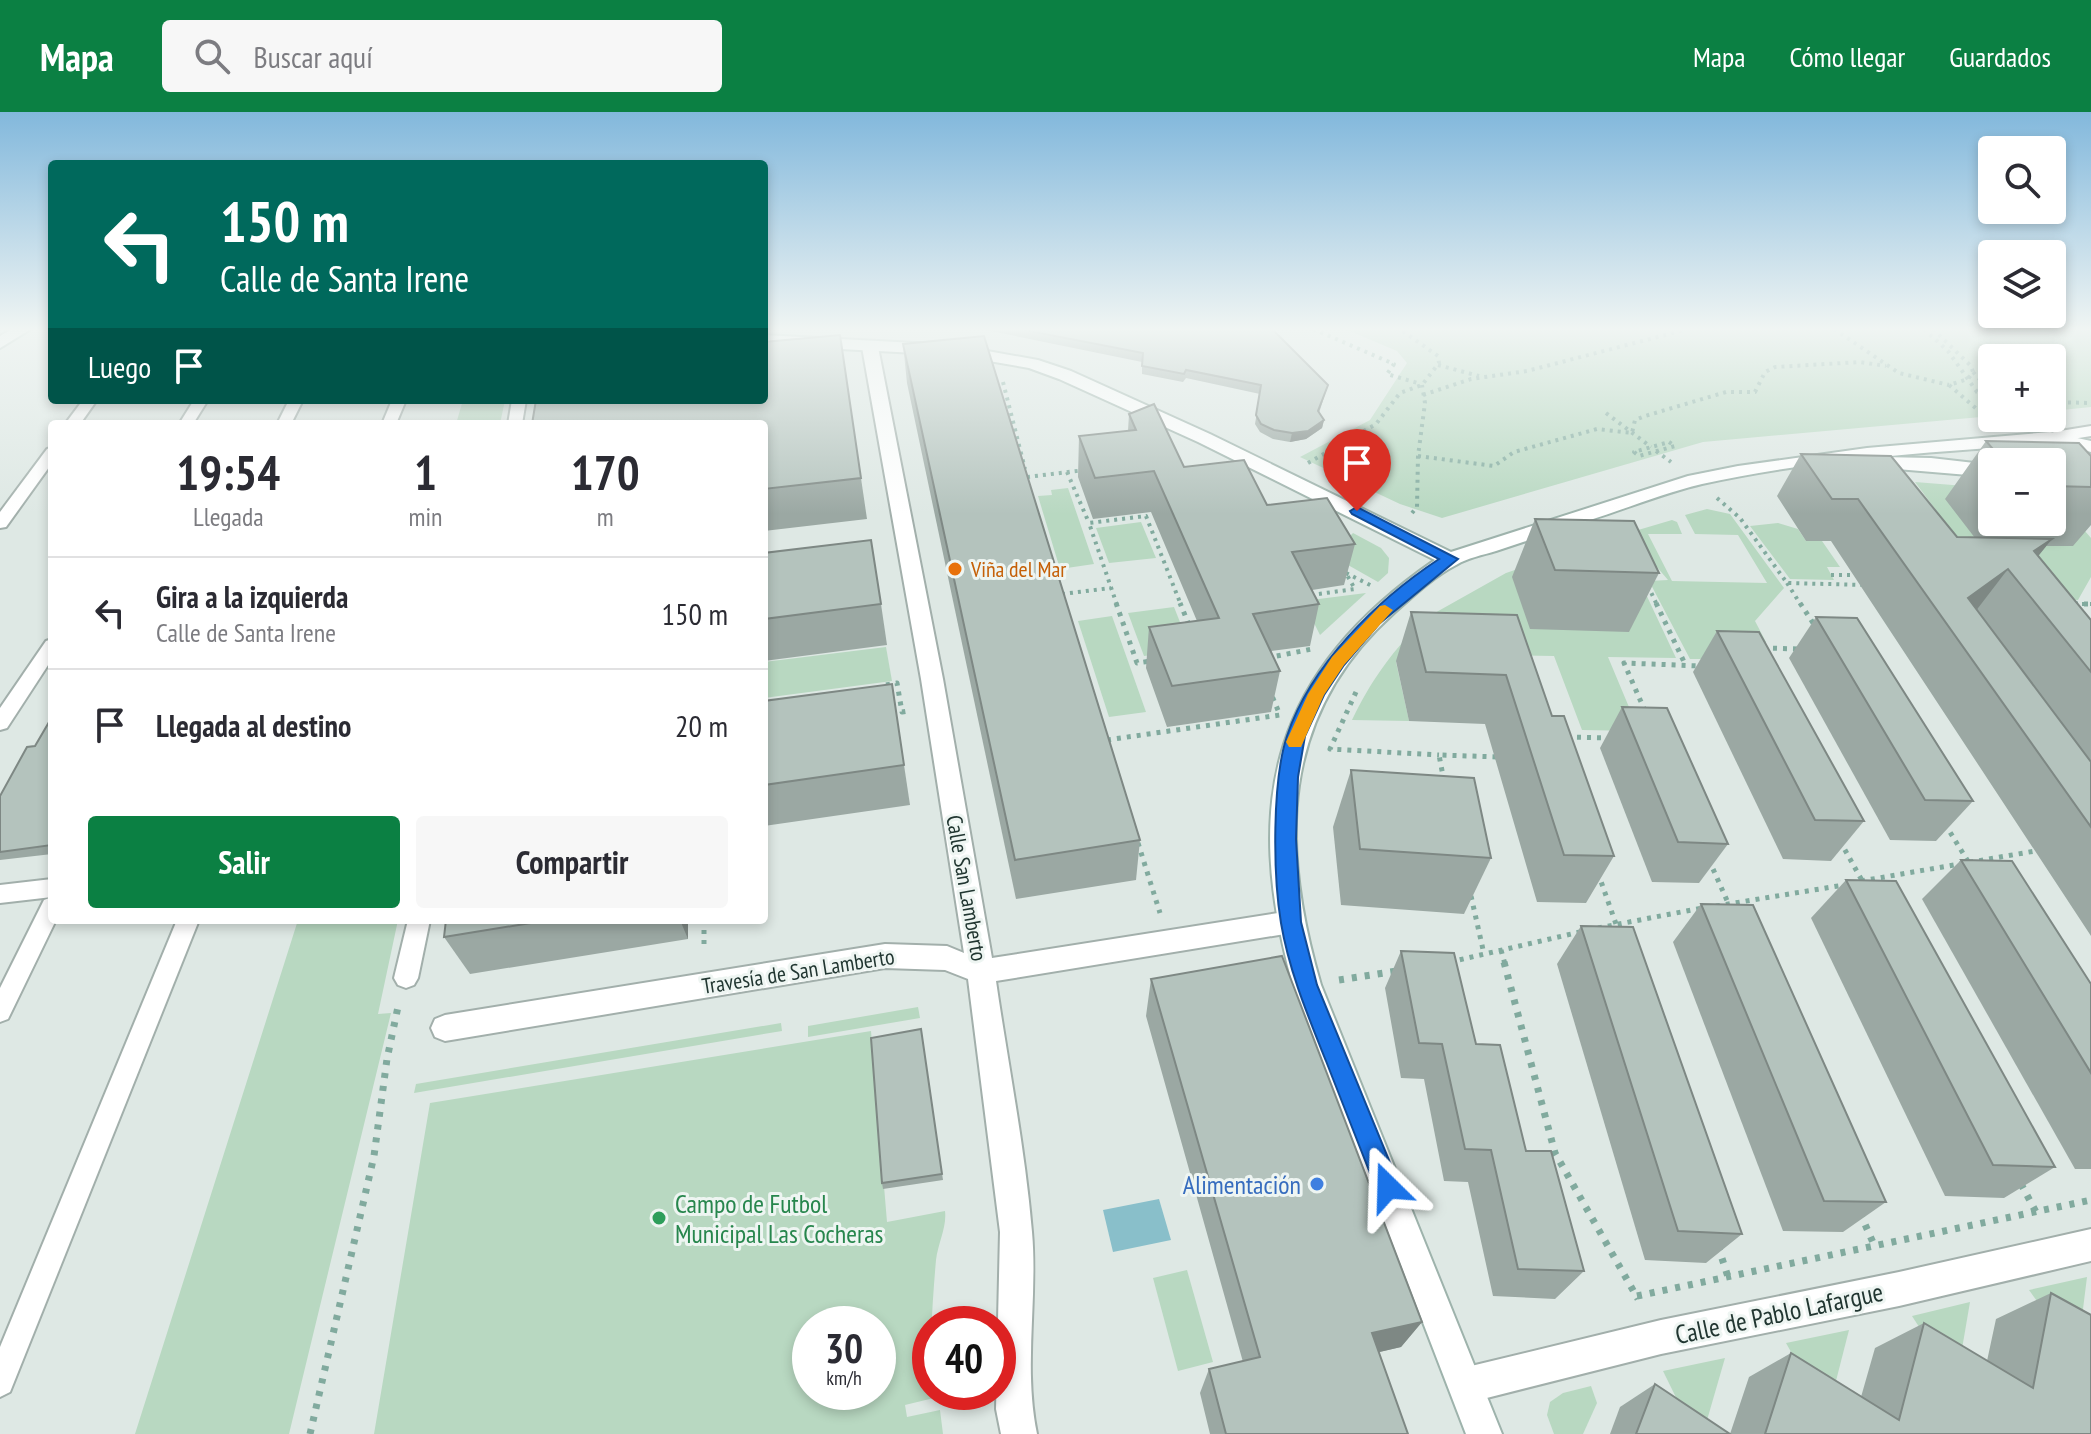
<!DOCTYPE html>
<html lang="es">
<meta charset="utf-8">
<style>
body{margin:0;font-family:"PT Sans Narrow",sans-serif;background:#f7f7f7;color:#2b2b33;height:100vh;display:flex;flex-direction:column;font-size:30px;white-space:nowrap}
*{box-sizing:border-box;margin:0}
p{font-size:26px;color:#7c7c81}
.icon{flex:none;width:44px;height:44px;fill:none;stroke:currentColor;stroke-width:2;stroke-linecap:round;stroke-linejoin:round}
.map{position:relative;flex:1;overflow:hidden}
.sheet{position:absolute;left:48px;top:308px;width:720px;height:504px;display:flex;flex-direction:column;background:#fff;border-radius:8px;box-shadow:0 4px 12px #0003}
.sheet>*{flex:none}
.banner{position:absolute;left:48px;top:48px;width:720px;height:244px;border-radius:8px;box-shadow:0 4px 12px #0003;background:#00695c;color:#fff;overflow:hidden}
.tools{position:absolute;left:1978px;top:24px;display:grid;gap:16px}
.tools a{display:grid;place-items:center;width:88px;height:88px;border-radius:8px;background:#fff;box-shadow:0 4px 12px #0003;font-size:40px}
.speed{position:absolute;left:792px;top:1194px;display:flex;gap:16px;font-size:40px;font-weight:700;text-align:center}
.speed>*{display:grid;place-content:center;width:104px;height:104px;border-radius:50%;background:#fff;box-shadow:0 4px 12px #0003;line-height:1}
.speed small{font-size:20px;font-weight:400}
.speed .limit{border:12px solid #d22;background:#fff;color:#111}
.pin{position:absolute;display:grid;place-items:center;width:68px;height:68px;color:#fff;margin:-82px -34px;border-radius:50% 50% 50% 0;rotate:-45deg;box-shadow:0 0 8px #0007}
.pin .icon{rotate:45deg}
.me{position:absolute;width:88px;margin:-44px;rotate:338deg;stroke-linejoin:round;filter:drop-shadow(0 0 6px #0008)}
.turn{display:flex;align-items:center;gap:28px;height:168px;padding:0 40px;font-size:36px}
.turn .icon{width:104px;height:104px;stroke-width:2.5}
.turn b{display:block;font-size:56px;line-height:68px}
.then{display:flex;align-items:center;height:76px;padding:0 40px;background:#0003;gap:16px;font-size:30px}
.eta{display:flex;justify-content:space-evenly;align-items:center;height:136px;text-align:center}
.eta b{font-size:48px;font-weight:700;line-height:56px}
.button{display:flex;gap:16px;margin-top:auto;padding:16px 40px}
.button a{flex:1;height:92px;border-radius:8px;background:#0b8043;color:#fff;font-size:32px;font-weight:700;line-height:92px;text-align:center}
.button a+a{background:#f7f7f7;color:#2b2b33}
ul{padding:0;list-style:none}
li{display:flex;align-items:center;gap:24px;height:112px;padding:0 40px;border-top:2px solid #e1e1e2}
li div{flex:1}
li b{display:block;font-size:30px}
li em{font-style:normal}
header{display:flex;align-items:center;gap:48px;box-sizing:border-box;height:112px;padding:0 40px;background:#0b8043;color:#fff}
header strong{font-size:38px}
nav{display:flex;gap:44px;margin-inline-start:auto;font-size:28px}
.search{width:560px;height:72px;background:#f7f7f7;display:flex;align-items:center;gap:20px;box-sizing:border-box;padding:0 28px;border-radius:8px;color:#7c7c81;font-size:30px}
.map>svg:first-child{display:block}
.green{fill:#b8d8c1;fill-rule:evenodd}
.water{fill:#89bfca}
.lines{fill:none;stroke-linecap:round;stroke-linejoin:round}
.lane-casing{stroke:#a2afab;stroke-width:4}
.street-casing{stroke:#a2afab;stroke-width:4}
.secondary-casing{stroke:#9eb3ac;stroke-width:4}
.path-far2{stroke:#81aa9e;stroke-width:4;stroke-dasharray:3 5;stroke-linecap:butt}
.path-far1{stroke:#81aa9e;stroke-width:5;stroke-dasharray:4 6;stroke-linecap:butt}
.path{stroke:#81aa9e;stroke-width:7;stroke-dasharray:5 8;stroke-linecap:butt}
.lane{fill:#fff;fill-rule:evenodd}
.street{fill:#fff;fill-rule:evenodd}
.secondary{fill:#fff;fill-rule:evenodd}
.wall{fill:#9ba8a3;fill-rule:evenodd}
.shaded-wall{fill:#7e8884}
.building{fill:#b4c3bd;stroke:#7e8884;stroke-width:2}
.route{fill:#1a73e8;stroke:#114b97;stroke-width:2}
.slow{fill:#f59e0b}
.food-dot{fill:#e8710a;stroke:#eef5f2;stroke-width:3}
.shop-dot{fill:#3f7fe0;stroke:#eef5f2;stroke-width:3}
.leisure-dot{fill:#2e9e5b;stroke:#eef5f2;stroke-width:3}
.labels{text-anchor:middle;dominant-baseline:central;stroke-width:6;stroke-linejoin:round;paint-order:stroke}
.food-label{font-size:22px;fill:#c56008;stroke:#eef5f2;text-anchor:start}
.street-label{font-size:22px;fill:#213631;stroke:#eef5f2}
.near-shop-label{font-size:26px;fill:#366cbe;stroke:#eef5f2;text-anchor:end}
.near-leisure-label{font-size:26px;fill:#27864d;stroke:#eef5f2;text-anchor:start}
.near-street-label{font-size:26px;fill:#213631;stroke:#eef5f2}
</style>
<header>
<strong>Mapa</strong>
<div class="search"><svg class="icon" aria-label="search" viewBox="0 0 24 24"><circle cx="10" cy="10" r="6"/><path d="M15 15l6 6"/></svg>Buscar aquí</div>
<nav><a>Mapa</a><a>Cómo llegar</a><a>Guardados</a></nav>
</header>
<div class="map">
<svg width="2091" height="1322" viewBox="0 0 2091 1322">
<rect width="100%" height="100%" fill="#dee8e4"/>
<g class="green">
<polygon points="1345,217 2091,217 2091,295 2052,299 2052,246 1992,246 1992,304 1703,330 1442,406 1400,392 1300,345 1370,308 1407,251 1397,239"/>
<polygon points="463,288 505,288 500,312 456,312"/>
<polygon points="1915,370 1965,374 1946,387 2038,434 2072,434 2060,390 2091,426 2091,465 2078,488 2032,487 1944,456 1950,417"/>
<polygon points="1068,376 1094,452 1060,457 1038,384 1052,383 1051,378"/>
<polygon points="1707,397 1730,402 1784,476 1755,509 1766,530 1719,530 1726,547 1690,547 1649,469 1668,468 1628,421 1672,408 1677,410 1682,422 1648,422 1672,469 1767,471 1738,423 1695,422 1685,403"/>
<polygon points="1141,410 1156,446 1109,451 1096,416"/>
<polygon points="1778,411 1798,417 1806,429 1822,429 1840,455 1827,455 1834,468 1790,467 1750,414"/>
<polygon points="1353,421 1381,436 1389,446 1388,461 1378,470 1348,453 1338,436"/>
<polygon points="1628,444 1676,546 1608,545 1639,619 1582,618 1554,544 1504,543 1433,502 1506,461 1538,450"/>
<polygon points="1366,481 1320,523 1303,489"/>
<polygon points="1174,495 1191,538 1144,544 1128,501"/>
<polygon points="1112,504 1146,600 1109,605 1078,509"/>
<path d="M1419,513L1396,550L1409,609L1352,608C1370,571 1389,543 1419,513Z"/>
<polygon points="886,535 892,569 764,586 764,550"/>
<polygon points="298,808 398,808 378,902 391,901 289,1322 135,1322"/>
<polygon points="918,895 920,906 808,925 808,914"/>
<polygon points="781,911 782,919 414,981 416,972"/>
<path d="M871,919L887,1110L945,1099C947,1115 938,1131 936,1148C932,1194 930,1234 930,1280H937L938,1285L905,1293L907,1305L940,1298L943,1322H374L430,991ZM810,1212H878V1280H810Z"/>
<polygon points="1187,1158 1213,1250 1178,1259 1153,1166"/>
<polygon points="2087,1165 2077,1245 2029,1178"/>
<polygon points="1970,1190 1956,1272 1912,1204"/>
<polygon points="1849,1218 1827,1304 1786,1231"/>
<polygon points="1725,1246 1703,1322 1694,1322 1663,1259"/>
<polygon points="1591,1274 1597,1291 1583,1322 1554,1322 1547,1303 1550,1290 1563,1281"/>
</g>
<polygon class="water" points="1159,1087 1171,1128 1113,1140 1103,1098"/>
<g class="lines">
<defs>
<g id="lane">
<polygon points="83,288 97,288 80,312 65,312"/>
<polygon points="194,288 208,288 193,312 179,312"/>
<polygon points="289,288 303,288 291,312 277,312"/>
<polygon points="392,288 406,288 396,312 382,312"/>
<polygon points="512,288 526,288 522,312 508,312"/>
<polygon points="52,335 52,351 6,415 0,416 0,400 47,337"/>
<polygon points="52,527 52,547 7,616 0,618 0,596 46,529"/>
<polygon points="52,767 52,808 56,808 8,907 0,910 0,876 44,788 52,785 0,791 0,773"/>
<polygon points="177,808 199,808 10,1280 0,1285 0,1235"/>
<polygon points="408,808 430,808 418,866 414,873 406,876 398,873 394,866"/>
</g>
<g id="street">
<path d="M870,230L878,235L943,567L992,846L1291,799L1300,802L1304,810L1300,818L1291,821L996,869C1008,952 1025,1036 1032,1120C1038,1187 1023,1254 1037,1322H1001L996,1297L1000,1120L968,867L945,858L885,856L445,929L435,925L431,916L435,907L445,903L885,832L947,834L964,841L921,567L862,235Z"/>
<polygon points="2091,314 2091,324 2054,330 2045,325 2054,320"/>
<polygon points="2091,1117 2091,1149 1899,1194 1661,1242 1467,1291 1455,1285 1449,1273 1455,1261 1467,1255 1661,1208 1899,1160"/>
</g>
<g id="secondary">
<polygon points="12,217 31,217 0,236 0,224"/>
<path d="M764,223L954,233L1038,248L1071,259L1210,322L1451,440L1688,364L1738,354L1867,336L2050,320L2091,329V340L2058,331H2046L2038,336L2043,350H2025L2020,334C1914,341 1806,349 1702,372C1664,381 1625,397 1587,409C1557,419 1526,429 1496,439C1483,443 1467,446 1456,453C1433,465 1413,484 1394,501C1279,604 1280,734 1321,873L1502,1322H1466L1293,873C1241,687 1273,560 1435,448L1198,330L1059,267L1029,256L954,243L764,233Z"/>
<polygon points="1880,345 1931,346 1992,353 1992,365 1873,355 1871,351 1873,347"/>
</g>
</defs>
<use href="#lane" class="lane-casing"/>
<use href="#street" class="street-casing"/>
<use href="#secondary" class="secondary-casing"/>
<g class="path-far2">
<polyline points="1313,217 1394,252 1387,262 1421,272"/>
<polyline points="1834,217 1899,261 1949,273"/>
<polyline points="1924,217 1948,239 1977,280 1992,287"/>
<polyline points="1933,217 1971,254 1973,260 1968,267 1949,273 1987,306"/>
<polyline points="1438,253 1479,264"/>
<polyline points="1973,260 1992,281"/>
<polyline points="1003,270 1025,357"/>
<polyline points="1423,283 1471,267 1527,259 1688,217"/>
<polyline points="2052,290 2091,291"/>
<polyline points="1606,301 1651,335"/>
<polygon points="1669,330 1675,334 1639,344 1634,340"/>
<polyline points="1656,339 1671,350"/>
<polyline points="1418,344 1494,354 1514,340 1597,317 1632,321 1635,308 1645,304 1726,280 1755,280 1765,260 1775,255 1860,250 1886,254"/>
<polyline points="1308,351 1376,312 1400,281 1422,273 1439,251 1438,244 1400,217"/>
<polyline points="1067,360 1089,411"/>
<polyline points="1027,365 1085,358"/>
<polyline points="1717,386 1740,406 1787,471 1866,473"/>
<polyline points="1412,401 1417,395 1418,344 1425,291 1422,273"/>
<polyline points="1346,461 1372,474"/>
<polyline points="1831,463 1858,463"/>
<polyline points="1787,471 1801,493"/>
<polyline points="1648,474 1657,493"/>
<polyline points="1062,482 1111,476"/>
<polyline points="1311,483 1355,477 1344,458"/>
<polyline points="2074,492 2091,492"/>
<polyline points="1117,493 1089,411 1146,404 1181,493"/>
</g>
<g class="path-far1">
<polyline points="1116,491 1137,551 1201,542 1180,491"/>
<polyline points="1656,491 1685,552"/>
<polyline points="1800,491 1815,514"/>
<polyline points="2074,492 2091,492"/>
<polyline points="1763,536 1801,537"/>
<polyline points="1267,546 1312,537"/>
<polyline points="886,573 897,571 902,600 908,599"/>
<polyline points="1356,580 1330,637 1439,643"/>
<polyline points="1645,599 1624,551 1701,554"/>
<polyline points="1567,625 1609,626"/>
<polyline points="1107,628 1280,603 1272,584"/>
<polyline points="1444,669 1439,643 1499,645"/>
<polyline points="1945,712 1969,751"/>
<polyline points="1840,729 1864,772"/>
<polyline points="1138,731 1160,801"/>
<polyline points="1709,748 1729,793"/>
<polyline points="1598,761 1616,812"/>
<polyline points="1861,769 2041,738"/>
<polyline points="1471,784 1484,842"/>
<polyline points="1716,794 1844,773"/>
<polyline points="704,808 704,835"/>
<polyline points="1598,816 1702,796"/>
<polyline points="1501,838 1505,852"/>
<polyline points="1450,850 1580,820"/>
</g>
<g class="path">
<polyline points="1504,850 1555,1041 1638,1187"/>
<polyline points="1339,868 1397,859"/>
<polyline points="2021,1072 2036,1100"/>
<polyline points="1860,1101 1875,1135"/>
<polyline points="1718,1134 1728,1165"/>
<polyline points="1637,1184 2091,1088"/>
<polyline points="310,1322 374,1044 387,947 399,890"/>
</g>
<use href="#lane" class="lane"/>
<use href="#street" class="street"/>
<use href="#secondary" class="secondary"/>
</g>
<g class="wall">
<polygon points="986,217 1272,217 1328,273 1319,301 1324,308 1322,316 1306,327 1290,330 1273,327 1260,320 1255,312 1260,282 1186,266 1183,270 1142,262 1142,250 986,218"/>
<polygon points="840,223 867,407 764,419 764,312"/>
<polygon points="903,232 1140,728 1136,768 1016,787 907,271"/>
<polygon points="1129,302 1184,355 1355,432 1344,473 1312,478 1319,492 1310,534 1271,539 1280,559 1271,600 1167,615 1146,556 1149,515 1197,509 1151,400 1093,407 1078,365 1079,324 1128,319"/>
<path d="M1986,329L2091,344V413L2073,434H2046L2038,444L2091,508V824L1831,429H1806L1777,384L1801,342L1957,425L1975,426L1945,387ZM1992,350H2052V410H1992Z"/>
<polygon points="1535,407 1659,461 1629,520 1530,517 1512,465"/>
<polygon points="764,441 881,492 887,533 764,549"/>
<polygon points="1411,500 1517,503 1552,604 1614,744 1586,791 1537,790 1485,612 1409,609 1396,549"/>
<polygon points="1816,505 1973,689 1936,729 1890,728 1789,546"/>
<polygon points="1717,519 1864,709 1831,749 1783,747 1693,560"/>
<polygon points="764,589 904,653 910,693 764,714"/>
<polygon points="1622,595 1728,732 1699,771 1652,770 1600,636"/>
<polygon points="52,605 52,742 0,748 0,684 35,634"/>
<polygon points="1351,658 1491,746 1464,802 1341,793 1333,715"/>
<polygon points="1961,748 2091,872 2091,1057 2075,1057 1922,787"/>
<polygon points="1846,768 2055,1055 2004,1086 1945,1084 1811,806"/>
<polygon points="1701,792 1886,1090 1843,1120 1783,1119 1673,830"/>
<polygon points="446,808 688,808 688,827 470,862 444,825"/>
<polygon points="1581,814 1742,1122 1706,1151 1645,1148 1557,852"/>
<polygon points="1401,839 1476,932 1584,1159 1555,1187 1493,1184 1468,1070 1444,1069 1424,967 1401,966 1385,876"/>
<polygon points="1151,867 1422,1210 1401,1235 1379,1240 1408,1322 1210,1322 1200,1281 1209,1257 1243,1250 1146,904"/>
<polygon points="921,917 943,1068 883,1077 882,1071"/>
<polygon points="2051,1181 2091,1322 1730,1322 1749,1265 1791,1241 1861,1285 1875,1236 1924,1211 1987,1249 1996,1207"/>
<polygon points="1655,1272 1730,1322 1610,1322 1620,1295"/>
</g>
<g class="shaded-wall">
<polygon points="1324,308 1322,316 1306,327 1290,330 1292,321"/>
<polygon points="2052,427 2018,469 2034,439"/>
<polygon points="2008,457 1975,500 1968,486"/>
<polygon points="680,808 688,808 688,827"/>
<polygon points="1422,1210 1401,1235 1354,1246 1372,1221"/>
</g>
<g class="building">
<polygon points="1019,217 1272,217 1328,273 1318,299 1324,308 1308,319 1292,321 1274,318 1261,312 1256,303 1261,273 1186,258 1184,262 1142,254 1143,241"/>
<polygon points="840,223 861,366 764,377 764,312 532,312 536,288 764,288 764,230"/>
<polygon points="984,224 1140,728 1015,748 903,232"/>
<polygon points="1154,292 1184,355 1244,348 1267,393 1327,386 1355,432 1292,440 1319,492 1253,502 1280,559 1172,574 1149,515 1219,506 1154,359 1095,366 1079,324 1136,318 1129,302"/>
<polygon points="1986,329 2079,331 2091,344 2091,375 2052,374 2052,350 2004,350"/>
<polygon points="1801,342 1891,344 1957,425 2052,427 2034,439 2091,508 2091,560 2008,457 1968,486 2091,650 2091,715 1858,387 1832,387"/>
<polygon points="1535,407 1634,409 1659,461 1555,458"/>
<polygon points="871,428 881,492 764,507 764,441"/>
<polygon points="1411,500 1517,503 1552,604 1564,604 1614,744 1564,743 1506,563 1426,560"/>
<polygon points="1816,505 1857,506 1973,689 1925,688"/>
<polygon points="1717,519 1759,520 1864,709 1815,708"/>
<polygon points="892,572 904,653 764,673 764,589"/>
<polygon points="1622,595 1667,596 1728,732 1678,730"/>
<polygon points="52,605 52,733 0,740 0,684 27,635 35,634"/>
<polygon points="1351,658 1474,666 1491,746 1360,737"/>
<polygon points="1961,748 2012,749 2091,872 2091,961"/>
<polygon points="1846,768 1896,769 2055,1055 1993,1053"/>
<polygon points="1701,792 1753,793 1886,1090 1824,1089"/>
<polygon points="446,808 549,808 444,825"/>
<polygon points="1581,814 1633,815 1742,1122 1678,1119"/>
<polygon points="1401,839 1454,841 1476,932 1500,933 1526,1039 1551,1039 1584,1159 1518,1157 1491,1038 1465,1037 1442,932 1419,931"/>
<polygon points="1282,844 1422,1210 1372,1221 1408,1322 1226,1322 1209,1257 1260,1245 1151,867"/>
<polygon points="921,917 942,1062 882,1071 871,926"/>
<polygon points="2051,1181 2091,1203 2091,1322 1765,1322 1791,1241 1899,1308 1924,1211 2033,1276"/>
<polygon points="1655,1272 1730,1322 1636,1322"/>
</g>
<linearGradient id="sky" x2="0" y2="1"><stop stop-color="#82b8dc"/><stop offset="0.54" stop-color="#f0f5f3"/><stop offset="1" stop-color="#f0f5f3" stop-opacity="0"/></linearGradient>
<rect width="2091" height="402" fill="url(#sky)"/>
<path class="route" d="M1357,395L1458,447L1379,512L1344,553L1324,583L1305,624L1298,665L1296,727L1301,810L1317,873L1400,1075L1396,1084L1388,1087L1379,1084C1361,1039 1344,994 1326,949C1308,904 1289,859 1281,811C1273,763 1272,669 1287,624C1311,552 1377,488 1439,447L1352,402L1350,399Z"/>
<polygon class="slow" points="1385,493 1393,498 1344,553 1324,583 1301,635 1289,635 1286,630 1308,582 1332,545 1380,494"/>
<circle class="food-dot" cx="955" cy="457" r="8"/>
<circle class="shop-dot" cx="1317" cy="1072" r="8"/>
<circle class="leisure-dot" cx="659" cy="1106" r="8"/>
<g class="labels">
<g class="food-label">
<text x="971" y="457">Viña del Mar</text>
</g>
<g class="street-label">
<text transform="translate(967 776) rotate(80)">Calle San Lamberto</text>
<text transform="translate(798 859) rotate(-9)">Travesía de San Lamberto</text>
</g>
<g class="near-shop-label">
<text x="1301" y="1072">Alimentación</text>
</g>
<g class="near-leisure-label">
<text x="675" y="1091">Campo de Futbol<tspan x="675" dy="30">Municipal Las Cocheras</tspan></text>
</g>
<g class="near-street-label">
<text transform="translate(1779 1201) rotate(-12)">Calle de Pablo Lafargue</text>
</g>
</g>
</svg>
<div class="tools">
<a><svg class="icon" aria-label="search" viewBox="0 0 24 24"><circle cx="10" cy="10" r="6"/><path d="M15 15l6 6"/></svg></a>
<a><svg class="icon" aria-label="layers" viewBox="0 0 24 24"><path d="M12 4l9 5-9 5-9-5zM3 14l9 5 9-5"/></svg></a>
<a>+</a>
<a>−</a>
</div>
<div class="speed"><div>30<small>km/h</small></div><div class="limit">40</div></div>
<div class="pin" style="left:1357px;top:399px;background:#d93025"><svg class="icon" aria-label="arrive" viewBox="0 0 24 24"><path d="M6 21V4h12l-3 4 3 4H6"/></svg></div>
<svg class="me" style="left:1388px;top:1075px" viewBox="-20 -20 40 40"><path d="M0-17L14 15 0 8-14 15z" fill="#1a73e8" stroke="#fff" stroke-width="4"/></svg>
<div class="banner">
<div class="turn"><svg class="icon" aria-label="left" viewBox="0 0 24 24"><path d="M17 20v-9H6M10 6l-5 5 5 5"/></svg><div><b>150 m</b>Calle de Santa Irene</div></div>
<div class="then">Luego<svg class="icon" aria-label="arrive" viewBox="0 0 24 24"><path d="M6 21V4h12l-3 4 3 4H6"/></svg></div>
</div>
<section class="sheet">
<div class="eta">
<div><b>19:54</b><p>Llegada</p></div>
<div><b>1</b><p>min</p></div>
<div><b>170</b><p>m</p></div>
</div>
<ul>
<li><svg class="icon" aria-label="left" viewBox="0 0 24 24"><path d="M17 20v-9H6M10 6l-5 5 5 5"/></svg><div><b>Gira a la izquierda</b><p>Calle de Santa Irene</p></div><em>150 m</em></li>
<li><svg class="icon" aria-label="arrive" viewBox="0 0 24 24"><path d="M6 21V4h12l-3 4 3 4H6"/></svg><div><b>Llegada al destino</b></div><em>20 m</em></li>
</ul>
<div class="button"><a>Salir</a><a>Compartir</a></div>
</section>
</div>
